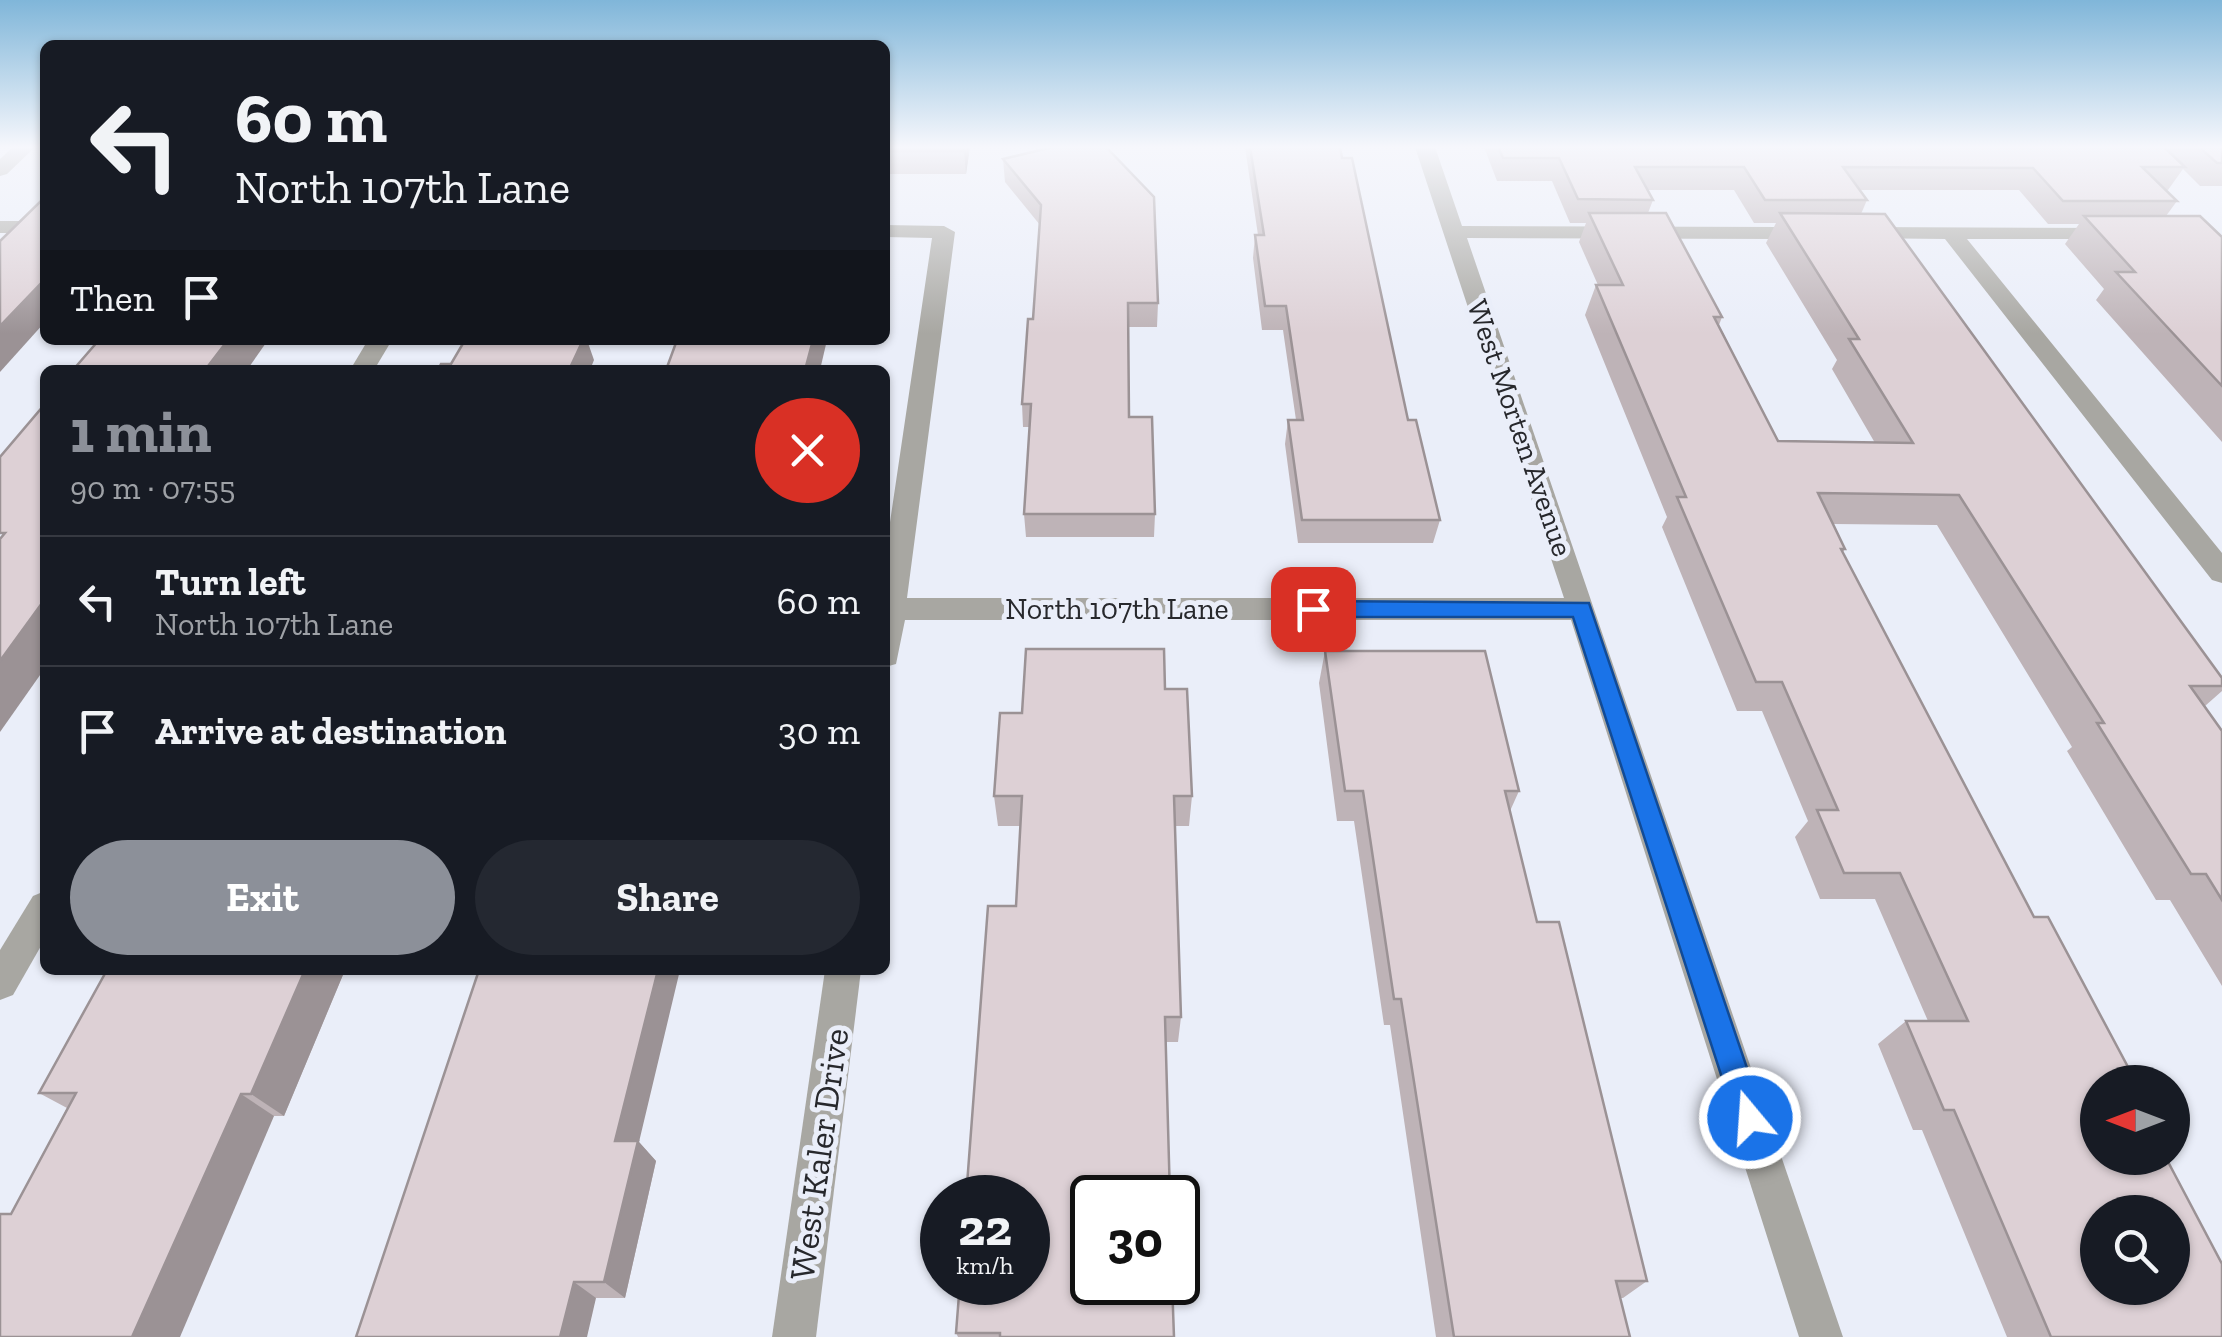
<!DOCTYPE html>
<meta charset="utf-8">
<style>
body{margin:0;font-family:"Zilla Slab",serif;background:#242831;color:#f1f3f6;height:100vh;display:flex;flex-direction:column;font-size:38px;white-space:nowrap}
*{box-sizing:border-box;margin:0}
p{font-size:32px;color:#9ea1a6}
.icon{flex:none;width:55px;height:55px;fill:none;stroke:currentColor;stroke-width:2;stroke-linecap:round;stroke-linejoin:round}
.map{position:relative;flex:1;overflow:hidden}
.sheet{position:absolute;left:40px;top:365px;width:850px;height:610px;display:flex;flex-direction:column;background:#171b24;border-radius:15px;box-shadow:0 2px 8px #0004}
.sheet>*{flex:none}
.hud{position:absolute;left:40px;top:40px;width:850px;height:305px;border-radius:15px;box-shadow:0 2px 8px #0004;background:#171b24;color:#f1f3f6;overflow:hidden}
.needle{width:65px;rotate:270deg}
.controls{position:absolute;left:2080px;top:1065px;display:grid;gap:20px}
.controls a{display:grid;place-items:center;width:110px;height:110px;border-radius:50%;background:#171b24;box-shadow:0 2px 8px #0004;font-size:50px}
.speed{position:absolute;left:920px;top:1175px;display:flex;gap:20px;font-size:50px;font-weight:700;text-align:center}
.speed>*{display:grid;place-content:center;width:130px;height:130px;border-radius:50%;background:#171b24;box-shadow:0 2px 8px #0004;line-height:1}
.speed small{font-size:25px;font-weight:400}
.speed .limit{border:5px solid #111;border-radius:15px;background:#fff;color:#111}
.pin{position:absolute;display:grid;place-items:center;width:85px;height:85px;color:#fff;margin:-42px;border-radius:20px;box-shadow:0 5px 15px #0006}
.me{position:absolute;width:110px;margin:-55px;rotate:342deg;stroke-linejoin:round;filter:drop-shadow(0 0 8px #0008)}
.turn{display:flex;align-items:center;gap:35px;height:210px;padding:0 30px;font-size:45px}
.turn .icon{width:130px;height:130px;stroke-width:2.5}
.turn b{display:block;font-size:70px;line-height:85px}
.then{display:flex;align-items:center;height:95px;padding:0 30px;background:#0003;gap:20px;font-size:38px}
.round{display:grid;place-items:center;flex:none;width:105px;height:105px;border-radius:52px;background:#242831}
.headline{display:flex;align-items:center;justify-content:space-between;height:170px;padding:0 30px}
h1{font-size:60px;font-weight:800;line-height:75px;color:#8c9099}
.action{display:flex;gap:20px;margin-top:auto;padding:20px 30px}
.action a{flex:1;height:115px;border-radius:60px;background:#8c9099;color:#fff;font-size:40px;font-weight:800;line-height:115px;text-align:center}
.action a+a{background:#242831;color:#f1f3f6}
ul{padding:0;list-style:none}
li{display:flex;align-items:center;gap:30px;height:130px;padding:0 30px;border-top:2px solid #363941}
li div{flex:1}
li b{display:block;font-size:38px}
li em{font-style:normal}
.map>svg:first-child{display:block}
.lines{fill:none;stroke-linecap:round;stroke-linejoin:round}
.street{fill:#a8a7a2;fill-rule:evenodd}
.wall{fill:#beb3b7;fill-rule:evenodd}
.shaded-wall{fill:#9b9295}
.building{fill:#ddd0d5;stroke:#9b9295;stroke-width:2.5;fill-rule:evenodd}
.route{fill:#1a73e8;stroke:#114b97;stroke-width:2.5}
.labels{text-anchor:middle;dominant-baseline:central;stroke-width:10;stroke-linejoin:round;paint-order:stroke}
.street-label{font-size:30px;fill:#27282c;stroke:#eaeef9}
.near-street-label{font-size:35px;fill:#27282c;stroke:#eaeef9}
</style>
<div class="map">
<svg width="2222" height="1337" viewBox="0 0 2222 1337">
<rect width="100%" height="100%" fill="#eaeef9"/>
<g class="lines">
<g class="street">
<polygon points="13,147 35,147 7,174 0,176 0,159"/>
<polygon points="1415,147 1435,147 1462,226 1811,227 1822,233 1811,239 1467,238 1843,1337 1799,1337 1571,620 905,620 896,664 885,667 885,556 932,238 885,237 885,225 944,226 955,232 907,598 1564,598"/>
<rect x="0" y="221" width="45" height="12"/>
<polygon points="1862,227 2119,228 2122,233 2111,239 1967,239 2222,553 2222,583 2212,580 1945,239 1854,238 1851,233"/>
<polygon points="368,340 392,340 374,370 350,370"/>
<polygon points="45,891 45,939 13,995 0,1000 0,950 33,896"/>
<polygon points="825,970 861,970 816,1337 772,1337"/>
</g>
</g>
<g class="wall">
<polygon points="885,147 970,147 966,174 885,174"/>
<polygon points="1245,147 1340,147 1408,420 1440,520 1433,543 1298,543 1285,444 1288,420 1296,420 1283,330 1262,330 1253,258 1255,235 1258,235"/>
<path d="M1484,147H2222V186H2200L2183,169L2168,190H2165L2177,201L2166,216L2222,237V442L2096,300L2104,289L2065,244L2079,224H2048L2019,190H1860L1867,200L1861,214L2222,678V691L2205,706L2222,731V986L2170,900H2156L2067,751L2072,747L1937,525L1833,524L1845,549L1843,552L2098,1082L2222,1337H2007L1922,1130H1913L1878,1044L1906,1021H1928L1875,899H1820L1795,837L1808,821L1762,711H1737L1662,527L1667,517L1585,315L1596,285H1598L1579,242L1586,223H1570L1552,181H1497ZM1648,190H1734L1754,223H1776L1766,243L1837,360L1832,369L1875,443L1778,441L1719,325L1722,317L1648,213L1653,200Z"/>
<polygon points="1003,159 1158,303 1157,327 1128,327 1129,417 1155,514 1154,537 1026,537 1024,514 1030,427 1023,427 1022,404 1033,319 1040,225 1005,182"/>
<polygon points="1325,651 1519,791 1510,811 1537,922 1647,1281 1623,1298 1620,1298 1630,1337 1436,1337 1390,1025 1384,1025 1354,821 1337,821 1319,683"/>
<polygon points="1022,713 1192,796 1189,826 1175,826 1181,1017 1178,1042 1165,1042 1174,1337 958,1337 956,1333 1016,906 1021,826 998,826 994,796"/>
<polygon points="107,970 345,970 284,1116 274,1116 11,1214 67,1108 39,1093"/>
<polygon points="639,1142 656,1161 625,1298 596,1298 356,1337"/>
</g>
<g class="shaded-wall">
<polygon points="965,147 970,147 966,174 964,151"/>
<polygon points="45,279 45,322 0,372 0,326"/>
<polygon points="228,340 268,340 247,370 205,370"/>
<polygon points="569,340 587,340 594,360 590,370 569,370"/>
<polygon points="813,340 827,340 820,370 805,370"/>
<polygon points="45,599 45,668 0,732 0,661"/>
<polygon points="305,970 345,970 284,1116 251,1094"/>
<polygon points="658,970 680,970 639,1142 656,1161 625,1298 604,1282 615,1141"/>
<polygon points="241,1094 274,1116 180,1337 132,1337"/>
<polygon points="574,1282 596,1298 587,1337 560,1337"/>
</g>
<g class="building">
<polygon points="885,147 965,147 964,151 885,151"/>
<polygon points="1053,147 1106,147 1154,197 1158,303 1128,303 1129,417 1152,417 1155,514 1024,514 1031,404 1022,404 1028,319 1033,319 1041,205 1003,159"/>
<polygon points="1250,147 1340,147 1342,158 1352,158 1408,420 1416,420 1440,520 1302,520 1288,420 1303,420 1286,306 1265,306 1255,235 1264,235"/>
<polygon points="1498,147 2164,147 2185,167 2142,167 2177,201 2063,201 2033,168 1843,167 1867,200 1765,200 1744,167 1635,167 1653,200 1578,199 1559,158 1503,158"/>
<polygon points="2199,147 2222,147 2222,163 2217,163"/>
<polygon points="45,197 45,279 0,326 0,241"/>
<path d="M1589,213H1666L1722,317H1714L1778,441L1913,443L1849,339H1859L1780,213L1885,214L2222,678V686H2190L2222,731V900L2206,874H2191L2097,723H2104L1959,495L1818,493L1845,549H1841L2034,917H2048L2136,1082H2098V1158H2166L2222,1264V1337H2051L1954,1110H1944L1906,1021H1968L1900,873H1844L1817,810H1838L1782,682H1756L1677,497H1686L1596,285H1623ZM2098,1212H2172V1288H2098Z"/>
<polygon points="2084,216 2200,216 2222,237 2222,386 2116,272 2135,272"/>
<polygon points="99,340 228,340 205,370 73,370"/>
<polygon points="465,340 583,340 569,370 438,370 441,364 451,364"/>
<polygon points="677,340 813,340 805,370 666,370"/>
<polygon points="45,404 45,599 0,661 0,539 5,533 0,533 0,457"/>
<polygon points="1026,649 1164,649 1165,689 1187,689 1192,796 1174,796 1181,1017 1165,1017 1170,1198 1092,1198 1092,1282 1172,1282 1174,1337 1000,1337 1000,1333 956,1333 960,1282 1028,1282 1028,1198 966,1198 988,906 1016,906 1022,796 994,796 1000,713 1022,713"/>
<polygon points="1325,651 1485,651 1519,791 1505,791 1537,922 1559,922 1647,1281 1616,1281 1630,1337 1454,1337 1401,999 1394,999 1363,791 1345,791"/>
<polygon points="107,970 305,970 251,1094 241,1094 132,1337 0,1337 0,1214 11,1214 76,1093 39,1093"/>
<polygon points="479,970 658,970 615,1141 638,1141 604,1282 574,1282 560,1337 356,1337"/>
</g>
<linearGradient id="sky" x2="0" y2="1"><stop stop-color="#80b6d9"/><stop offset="0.44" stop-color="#f6f7fc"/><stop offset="1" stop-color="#f6f7fc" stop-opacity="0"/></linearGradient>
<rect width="2222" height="334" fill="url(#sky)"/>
<polygon class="route" points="1313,601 1589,603 1764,1118 1760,1129 1750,1133 1739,1129 1735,1118 1573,617 1313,617 1302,609"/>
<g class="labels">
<g class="street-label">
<text transform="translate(1520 428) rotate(71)">West Morten Avenue</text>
<text x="1117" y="609">North 107th Lane</text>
</g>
<g class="near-street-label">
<text transform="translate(819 1154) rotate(-82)">West Kaler Drive</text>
</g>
</g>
</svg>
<div class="controls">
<a><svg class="needle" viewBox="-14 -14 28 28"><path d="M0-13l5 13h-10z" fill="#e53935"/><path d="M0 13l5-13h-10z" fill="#9ea1a6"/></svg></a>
<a><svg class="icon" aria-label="search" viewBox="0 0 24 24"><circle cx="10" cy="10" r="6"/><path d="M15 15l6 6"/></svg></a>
</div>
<div class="speed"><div>22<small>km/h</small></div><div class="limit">30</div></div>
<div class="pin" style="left:1313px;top:609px;background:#d93025"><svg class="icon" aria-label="arrive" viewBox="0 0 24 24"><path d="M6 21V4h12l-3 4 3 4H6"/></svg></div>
<svg class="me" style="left:1750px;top:1118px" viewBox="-20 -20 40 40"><circle r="17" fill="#1a73e8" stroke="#fff" stroke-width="3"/><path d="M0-11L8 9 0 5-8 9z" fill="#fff"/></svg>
<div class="hud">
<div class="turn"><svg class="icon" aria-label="left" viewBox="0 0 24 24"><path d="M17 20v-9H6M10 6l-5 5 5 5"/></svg><div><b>60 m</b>North 107th Lane</div></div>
<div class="then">Then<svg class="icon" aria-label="arrive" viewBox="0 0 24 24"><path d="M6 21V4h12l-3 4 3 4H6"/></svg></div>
</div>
<section class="sheet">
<div class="headline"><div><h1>1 min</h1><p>90 m · 07:55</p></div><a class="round" style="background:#d93025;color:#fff"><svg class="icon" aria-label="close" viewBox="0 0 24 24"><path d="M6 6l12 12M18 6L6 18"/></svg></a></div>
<ul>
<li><svg class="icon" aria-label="left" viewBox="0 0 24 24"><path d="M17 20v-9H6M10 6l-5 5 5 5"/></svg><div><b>Turn left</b><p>North 107th Lane</p></div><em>60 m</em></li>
<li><svg class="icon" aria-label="arrive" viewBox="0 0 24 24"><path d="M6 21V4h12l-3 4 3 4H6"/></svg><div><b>Arrive at destination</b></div><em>30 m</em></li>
</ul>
<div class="action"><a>Exit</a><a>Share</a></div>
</section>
</div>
